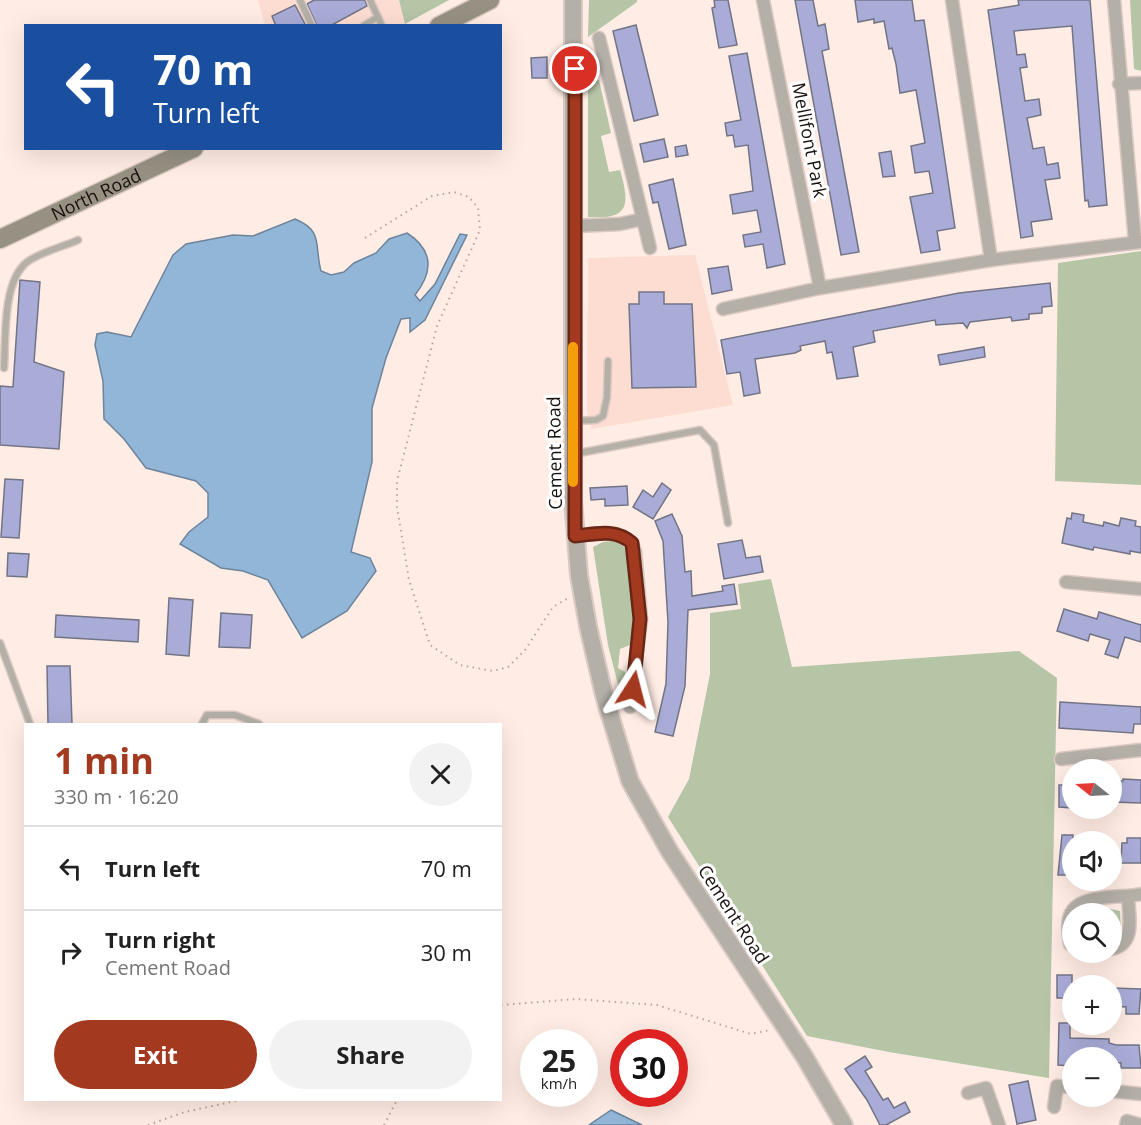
<!DOCTYPE html>
<meta charset="utf-8">
<style>
body{margin:0;font-family:"Open Sans",sans-serif;background:#f2f2f2;color:#222;height:100vh;display:flex;flex-direction:column;font-size:22px;white-space:nowrap}
*{box-sizing:border-box;margin:0}
p{font-size:20px;color:#767676}
.icon{flex:none;width:33px;height:33px;fill:none;stroke:currentColor;stroke-width:2;stroke-linecap:round;stroke-linejoin:round}
.map{position:relative;flex:1;overflow:hidden}
.details{position:absolute;left:24px;top:723px;width:478px;height:378px;display:flex;flex-direction:column;background:#fff;border-radius:0px;box-shadow:0 6px 24px #0002}
.details>*{flex:none}
.top-card{position:absolute;left:24px;top:24px;width:478px;height:126px;border-radius:0px;box-shadow:0 6px 24px #0002;background:#1a4fa0;color:#fff;overflow:hidden}
.needle{width:39px;rotate:288deg}
.fabs{position:absolute;left:1062px;top:759px;display:grid;gap:12px}
.fabs a{display:grid;place-items:center;width:60px;height:60px;border-radius:50%;background:#fff;box-shadow:0 6px 24px #0002;font-size:30px}
.speed{position:absolute;left:520px;top:1029px;display:flex;gap:12px;font-size:30px;font-weight:700;text-align:center}
.speed>*{display:grid;place-content:center;width:78px;height:78px;border-radius:50%;background:#fff;box-shadow:0 6px 24px #0002;line-height:1}
.speed small{font-size:15px;font-weight:400}
.speed .limit{border:9px solid #d22;background:#fff;color:#111}
.pin{position:absolute;display:grid;place-items:center;width:51px;height:51px;color:#fff;margin:-26px;border:3px solid #fff;border-radius:50%;box-shadow:0 2px 6px #0007}
.me{position:absolute;width:66px;margin:-33px;rotate:9deg;stroke-linejoin:round;filter:drop-shadow(0 0 4px #0008)}
.turn{display:flex;align-items:center;gap:21px;height:126px;padding:0 30px;font-size:27px}
.turn .icon{width:78px;height:78px;stroke-width:2.5}
.turn b{display:block;font-size:42px;line-height:51px}
.round{display:grid;place-items:center;flex:none;width:63px;height:63px;border-radius:32px;background:#f2f2f2}
.head{display:flex;align-items:center;justify-content:space-between;height:102px;padding:0 30px}
h1{font-size:36px;font-weight:700;line-height:45px;color:#a33a20}
.action{display:flex;gap:12px;margin-top:auto;padding:12px 30px}
.action a{flex:1;height:69px;border-radius:36px;background:#a33a20;color:#fff;font-size:24px;font-weight:700;line-height:69px;text-align:center}
.action a+a{background:#f2f2f2;color:#222}
ul{padding:0;list-style:none}
li{display:flex;align-items:center;gap:18px;height:84px;padding:0 30px;border-top:2px solid #e0e0e0}
li div{flex:1}
li b{display:block;font-size:22px}
li em{font-style:normal}
.map>svg:first-child{display:block}
.built{fill:#fdddd1}
.green{fill:#b6c5a6}
.water{fill:#91b6d8;stroke:#6d849b;stroke-width:1.5}
.building{fill:#a9acd7;stroke:#727486;stroke-width:1.5}
.lines{fill:none;stroke-linecap:round;stroke-linejoin:round}
.service-casing{stroke:#dac9c2;stroke-width:9}
.minor-casing{stroke:#dac9c2;stroke-width:15}
.tertiary-casing{stroke:#dac9c2;stroke-width:20}
.secondary-casing{stroke:#dac9c2;stroke-width:21}
.path{stroke:#b5a69f;stroke-width:2;stroke-dasharray:1.5 4.5;stroke-linecap:butt}
.service{stroke:#b4b0a8;stroke-width:6}
.minor{stroke:#b4b0a8;stroke-width:12}
.tertiary{stroke:#b4b0a8;stroke-width:16}
.secondary{stroke:#979184;stroke-width:18}
.route-casing{stroke:#6a2615;stroke-width:15}
.route{stroke:#a33a20;stroke-width:10}
.slow{stroke:#f59e0b;stroke-width:10}
.labels{text-anchor:middle;dominant-baseline:central;stroke-width:6;stroke-linejoin:round;paint-order:stroke}
.street-label{font-size:18px;fill:#18100d;stroke:#fff}
</style>
<div class="map">
<svg width="1141" height="1125" viewBox="0 0 1141 1125">
<rect width="100%" height="100%" fill="#ffece4"/>
<g class="built">
<polygon points="258,0 399,0 405,24 265,25"/>
<polygon points="695,255 733,405 591,429 587,410 588,258"/>
</g>
<g class="green">
<polygon points="399,0 449,0 405,24"/>
<polygon points="589,0 637,0 637,2 588,37"/>
<polygon points="1130,0 1141,0 1141,71 1134,69"/>
<path d="M599,80L611,133L601,136L609,172L620,170C630,205 630,220 588,217V82Z"/>
<polygon points="1141,251 1141,485 1055,481 1058,263"/>
<polygon points="619,540 625,544 628,551 634,627 630,645 620,649 618,668 625,672 630,680 624,708 608,645 593,547 603,542"/>
<polygon points="771,579 792,667 1019,651 1057,678 1049,1078 889,1052 807,1036 668,817 689,779 710,674 710,613 741,609 738,584"/>
<polygon points="1106,908 1120,911 1121,932 1115,941 1112,931 1112,914 1096,913 1106,912"/>
</g>
<g class="water">
<path d="M295,219C324,231 314,245 321,271L331,275L344,272L354,263L376,253L389,239L407,233C433,250 434,271 415,295L420,301L435,284L460,234L467,235L425,320L410,332V318L401,319L386,358L372,408V462L351,552L370,558L376,571L347,611L302,638L268,580L243,571L221,568L180,544L189,532L208,517V493L196,481L146,468L124,439L104,419L103,381L95,345L97,334L107,332L131,337L173,255L186,244L233,235L253,236Z"/>
<polygon points="611,1110 642,1125 589,1125"/>
</g>
<g class="building">
<polygon points="314,0 365,0 367,6 330,26 317,26 307,4"/>
<polygon points="714,0 728,0 737,45 719,48 712,8 715,7"/>
<polygon points="795,0 813,0 818,26 825,24 829,49 822,51 859,252 841,255"/>
<polygon points="855,0 912,0 915,21 924,20 955,228 937,231 940,250 921,253 910,197 933,193 929,171 915,173 911,146 925,143 916,90 900,93 896,64 892,48 889,49 884,21 874,23 874,19 858,22"/>
<polygon points="1018,0 1090,0 1107,205 1089,207 1088,200 1085,201 1072,26 1014,31 1017,55 1025,54 1027,67 1020,68 1025,101 1039,99 1041,115 1027,118 1033,149 1044,147 1047,165 1058,163 1060,178 1045,180 1052,219 1031,222 1033,236 1021,238 988,10 1019,5"/>
<polygon points="295,5 306,26 276,26 272,16"/>
<polygon points="636,25 658,115 634,121 613,31"/>
<polygon points="747,53 785,264 767,268 763,244 745,247 743,235 761,232 757,210 733,214 730,195 753,191 748,145 735,147 733,135 727,136 725,123 741,120 729,56"/>
<polygon points="547,57 547,78 532,78 531,58"/>
<polygon points="664,139 668,157 644,162 640,144"/>
<polygon points="686,145 688,155 676,157 675,147"/>
<polygon points="891,151 895,176 883,177 879,153"/>
<polygon points="673,179 686,245 669,249 658,202 653,203 649,185"/>
<polygon points="728,266 732,290 712,294 708,269"/>
<polygon points="20,280 40,282 34,362 64,372 59,449 0,445 0,386 13,387"/>
<polygon points="1050,283 1052,306 1042,307 1042,313 1029,314 1029,319 1012,321 1011,317 970,322 967,328 963,323 936,325 935,320 873,331 875,342 853,347 858,376 837,379 832,352 827,353 825,341 800,346 801,350 795,353 755,359 760,393 744,396 740,372 727,374 721,340 959,293"/>
<polygon points="639,292 664,292 664,304 692,304 696,387 632,388 629,304 639,304"/>
<polygon points="984,347 985,357 940,365 938,355"/>
<polygon points="5,479 23,480 19,538 1,537"/>
<polygon points="662,483 671,490 653,519 633,507 643,490 653,497"/>
<polygon points="627,486 628,505 605,506 605,499 591,500 590,488"/>
<polygon points="1072,513 1084,515 1083,522 1103,526 1104,522 1119,526 1121,518 1136,521 1135,526 1141,527 1141,553 1130,551 1130,554 1094,547 1093,550 1062,543 1067,518 1071,519"/>
<polygon points="672,514 682,536 685,572 691,571 692,596 723,591 722,586 734,584 737,604 688,610 685,686 673,736 655,732 666,684 668,622 663,541 655,521"/>
<polygon points="742,540 746,558 760,556 763,572 724,579 718,544"/>
<polygon points="8,553 29,554 27,577 7,576"/>
<polygon points="169,598 193,600 189,656 166,654"/>
<polygon points="1064,609 1097,619 1099,612 1141,625 1141,642 1125,637 1118,658 1105,654 1110,640 1090,634 1088,641 1057,631"/>
<polygon points="221,613 252,615 250,648 219,647"/>
<polygon points="56,615 139,620 138,642 55,637"/>
<polygon points="47,666 70,666 72,724 48,724"/>
<polygon points="1060,702 1141,707 1141,724 1134,724 1133,733 1059,728"/>
<polygon points="1123,779 1141,780 1141,803 1112,802 1112,781 1123,781"/>
<polygon points="1059,785 1072,785 1072,808 1059,807"/>
<polygon points="1062,835 1073,835 1072,875 1058,875"/>
<polygon points="1127,838 1141,838 1141,863 1121,863 1122,843 1127,843"/>
<rect x="1057" y="975" width="15" height="23"/>
<polygon points="1112,988 1141,989 1139,1014 1126,1014 1126,1007 1112,1006"/>
<polygon points="1059,1023 1070,1023 1070,1038 1109,1039 1109,1043 1116,1045 1139,1045 1141,1068 1121,1068 1121,1063 1112,1062 1112,1058 1072,1058 1072,1066 1058,1065"/>
<polygon points="865,1056 872,1067 865,1071 883,1100 888,1098 894,1108 905,1102 910,1112 886,1125 880,1125 867,1100 845,1069"/>
<polygon points="1028,1081 1036,1120 1017,1124 1009,1085"/>
</g>
<g class="lines">
<defs>
<g id="service">
<polyline points="300,0 312,26"/>
<polyline points="370,0 382,26"/>
<polyline points="363,26 378,17"/>
<path d="M4,368C6,339 2,282 27,262C40,252 63,247 78,240"/>
<polyline points="574,421 596,420 603,416 607,397 608,361"/>
<polyline points="574,454 700,430 714,445 728,523"/>
<polyline points="0,643 30,724"/>
<polyline points="202,724 207,715 235,715 259,724"/>
</g>
<g id="minor">
<polyline points="763,0 820,288"/>
<polyline points="952,0 991,260"/>
<polyline points="1114,0 1135,241"/>
<polyline points="599,38 650,248"/>
<polyline points="1119,84 1141,83"/>
<polyline points="575,226 620,224 643,219"/>
<polyline points="723,309 820,288 991,260 1141,242"/>
<path d="M575,536C596,534 625,526 635,551L641,619L630,707"/>
<polyline points="1066,582 1141,589"/>
<polyline points="1061,759 1141,750"/>
<path d="M1072,945L1070,944C1069,936 1067,927 1069,919C1074,892 1120,899 1141,894"/>
<path d="M1112,949C1136,943 1129,917 1128,897"/>
<polyline points="1112,1091 1141,1094"/>
<polyline points="968,1093 986,1088 999,1125"/>
<polyline points="1054,1107 1057,1086 1072,1087"/>
<polyline points="1126,1125 1127,1121 1141,1125"/>
</g>
<polyline id="tertiary" points="573,0 573,500 579,575 588,626 604,695 630,781 670,852 804,1056 844,1125"/>
<g id="secondary">
<polyline points="439,26 490,0"/>
<path id="s1" d="M0,239L194,148"/>
</g>
</defs>
<use href="#service" class="service-casing"/>
<use href="#minor" class="minor-casing"/>
<use href="#tertiary" class="tertiary-casing"/>
<use href="#secondary" class="secondary-casing"/>
<g class="path">
<polyline points="365,238 432,196 454,192 469,197 478,208 480,230 437,326 397,481 397,507 409,580 430,645 460,665 493,671 508,667 525,650 553,607 568,598"/>
<polyline points="501,1005 576,999 657,1005 751,1034 770,1030"/>
<polyline points="148,1125 185,1112 240,1100"/>
<polyline points="384,1125 397,1100"/>
</g>
<use href="#service" class="service"/>
<use href="#minor" class="minor"/>
<use href="#tertiary" class="tertiary"/>
<use href="#secondary" class="secondary"/>
</g>
<g class="lines">
<defs>
<path id="route" d="M575,69V536C595,534 615,528 632,543L640,619L633,689"/>
</defs>
<use href="#route" class="route-casing"/>
<use href="#route" class="route"/>
<polyline class="slow" points="573,482 573,347"/>
</g>
<g class="labels">
<g class="street-label">
<text transform="translate(810 140) rotate(79)">Mellifont Park</text>
<text stroke="none"><textPath href="#s1" startOffset="106">North Road</textPath></text>
<text transform="translate(554 453) rotate(-91)">Cement Road</text>
<text transform="translate(734 914) rotate(57)">Cement Road</text>
</g>
</g>
</svg>
<div class="fabs">
<a><svg class="needle" viewBox="-14 -14 28 28"><path d="M0-13l5 13h-10z" fill="#e53935"/><path d="M0 13l5-13h-10z" fill="#767676"/></svg></a>
<a><svg class="icon" aria-label="sound" viewBox="0 0 24 24"><path d="M4 9h4l5-4v14l-5-4H4zM17 9q2 3 0 6"/></svg></a>
<a><svg class="icon" aria-label="search" viewBox="0 0 24 24"><circle cx="10" cy="10" r="6"/><path d="M15 15l6 6"/></svg></a>
<a>+</a>
<a>−</a>
</div>
<div class="speed"><div>25<small>km/h</small></div><div class="limit">30</div></div>
<div class="pin" style="left:575px;top:69px;background:#d93025"><svg class="icon" aria-label="arrive" viewBox="0 0 24 24"><path d="M6 21V4h12l-3 4 3 4H6"/></svg></div>
<svg class="me" style="left:633px;top:689px" viewBox="-20 -20 40 40"><path d="M0-17L14 15 0 8-14 15z" fill="#a33a20" stroke="#fff" stroke-width="4"/></svg>
<div class="top-card">
<div class="turn"><svg class="icon" aria-label="left" viewBox="0 0 24 24"><path d="M17 20v-9H6M10 6l-5 5 5 5"/></svg><div><b>70 m</b>Turn left</div></div>
</div>
<section class="details">
<div class="head"><div><h1>1 min</h1><p>330 m · 16:20</p></div><a class="round"><svg class="icon" aria-label="close" viewBox="0 0 24 24"><path d="M6 6l12 12M18 6L6 18"/></svg></a></div>
<ul>
<li><svg class="icon" aria-label="left" viewBox="0 0 24 24"><path d="M17 20v-9H6M10 6l-5 5 5 5"/></svg><div><b>Turn left</b></div><em>70 m</em></li>
<li><svg class="icon" aria-label="right" viewBox="0 0 24 24"><path d="M7 20v-9h11M14 6l5 5-5 5"/></svg><div><b>Turn right</b><p>Cement Road</p></div><em>30 m</em></li>
</ul>
<div class="action"><a>Exit</a><a>Share</a></div>
</section>
</div>
